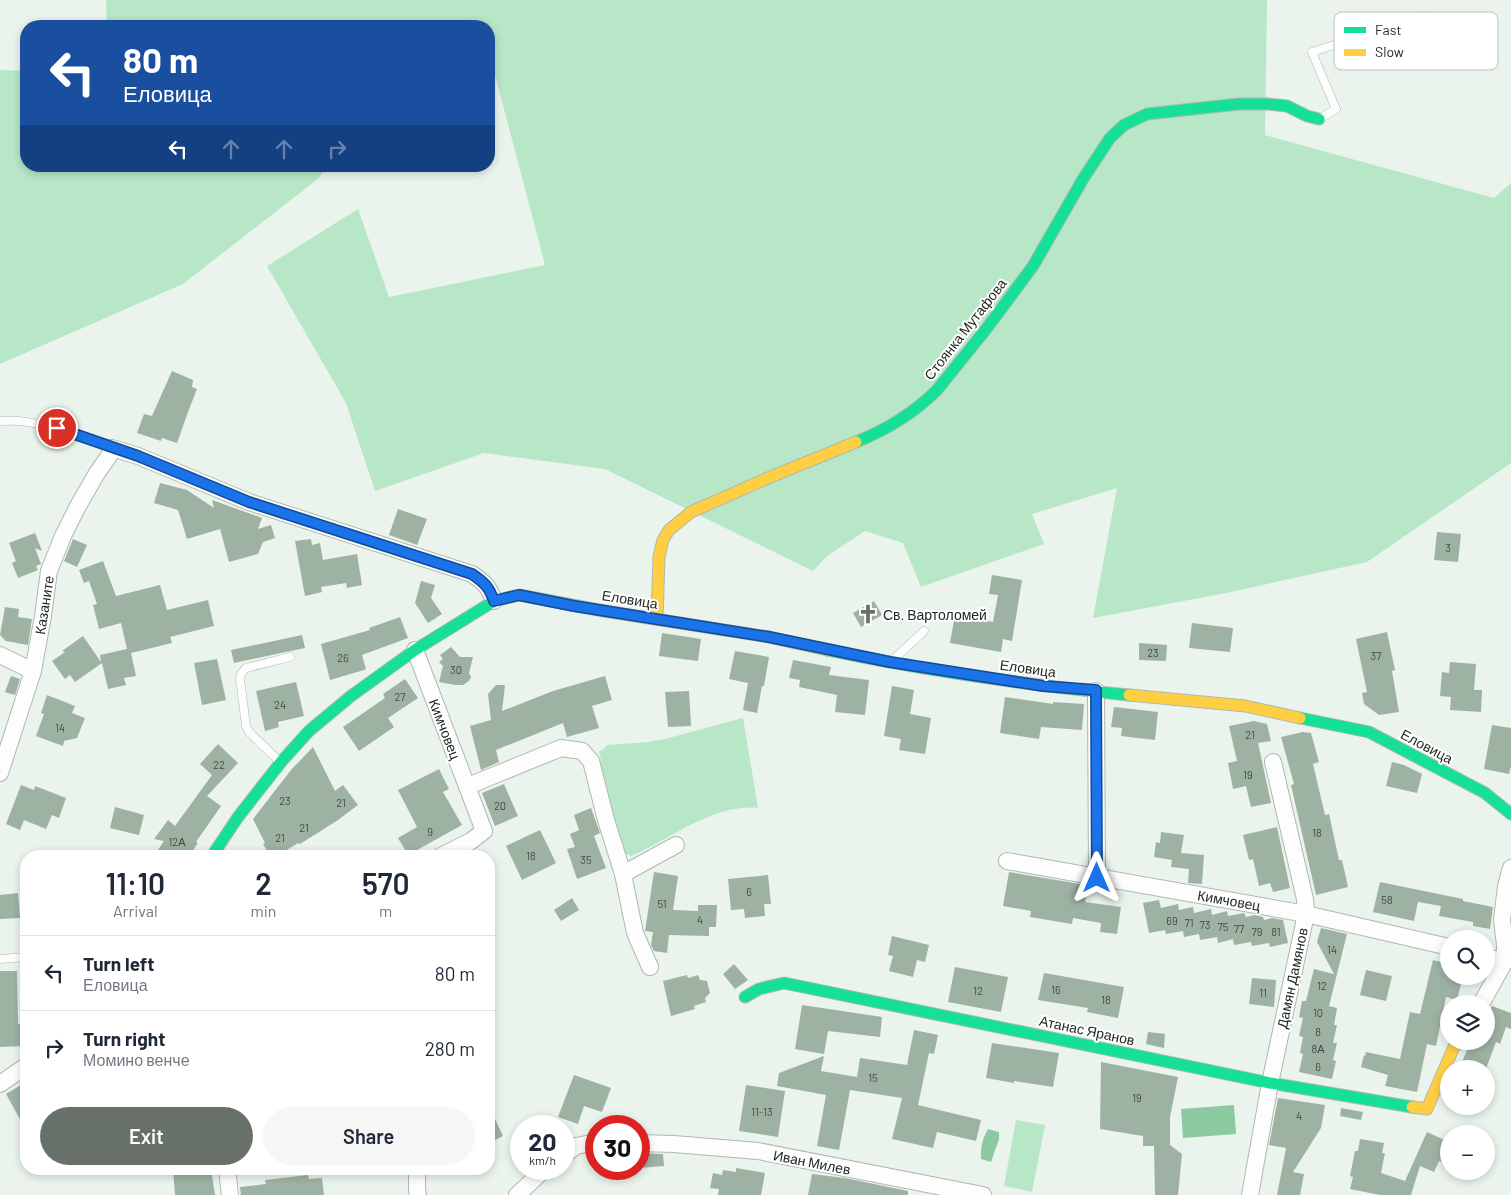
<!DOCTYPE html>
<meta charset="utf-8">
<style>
body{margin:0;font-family:Barlow,sans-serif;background:#f6f6f7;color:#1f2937;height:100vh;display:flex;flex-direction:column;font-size:19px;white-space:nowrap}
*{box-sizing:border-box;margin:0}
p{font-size:16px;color:#747a83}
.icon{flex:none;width:28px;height:28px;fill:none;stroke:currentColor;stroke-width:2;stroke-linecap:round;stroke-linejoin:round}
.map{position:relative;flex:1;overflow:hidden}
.details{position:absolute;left:20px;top:850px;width:475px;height:325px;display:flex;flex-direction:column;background:#fff;border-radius:20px;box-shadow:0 2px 8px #0003}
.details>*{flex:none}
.guide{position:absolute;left:20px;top:20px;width:475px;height:152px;border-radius:20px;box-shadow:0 2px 8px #0003;background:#1a4fa0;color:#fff;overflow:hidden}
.buttons{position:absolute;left:1440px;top:930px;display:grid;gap:10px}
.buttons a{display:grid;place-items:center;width:55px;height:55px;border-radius:50%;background:#fff;box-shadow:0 2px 8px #0003;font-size:25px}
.speed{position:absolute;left:510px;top:1115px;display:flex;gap:10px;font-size:25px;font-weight:700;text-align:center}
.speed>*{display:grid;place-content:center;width:65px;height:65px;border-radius:50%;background:#fff;box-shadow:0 2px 8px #0003;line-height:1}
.speed small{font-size:12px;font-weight:400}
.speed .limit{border:8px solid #d22;background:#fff;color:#111}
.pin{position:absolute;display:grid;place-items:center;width:42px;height:42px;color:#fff;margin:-21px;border:2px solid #fff;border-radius:50%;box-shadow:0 1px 5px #0007}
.me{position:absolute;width:55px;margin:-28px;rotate:0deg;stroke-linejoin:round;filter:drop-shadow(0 0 4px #0008)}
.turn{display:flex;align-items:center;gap:18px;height:105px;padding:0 20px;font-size:22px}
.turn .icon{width:65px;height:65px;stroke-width:2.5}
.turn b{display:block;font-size:35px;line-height:42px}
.lanes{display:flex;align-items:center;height:48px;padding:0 20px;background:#0003;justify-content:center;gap:25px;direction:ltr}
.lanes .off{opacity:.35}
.eta{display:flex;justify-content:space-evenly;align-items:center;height:85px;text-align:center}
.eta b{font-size:30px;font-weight:600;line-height:35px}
.action{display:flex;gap:10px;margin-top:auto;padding:10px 20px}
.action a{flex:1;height:58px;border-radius:30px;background:#68706a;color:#fff;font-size:20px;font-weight:600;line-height:58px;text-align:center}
.action a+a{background:#f6f6f7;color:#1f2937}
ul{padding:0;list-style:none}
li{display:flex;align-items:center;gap:15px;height:75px;padding:0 20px;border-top:1px solid #e0e1e3}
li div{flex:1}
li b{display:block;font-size:19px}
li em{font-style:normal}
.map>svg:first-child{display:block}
.green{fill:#b7e7c6}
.water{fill:#8cc9a0}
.building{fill:#9eb2a4}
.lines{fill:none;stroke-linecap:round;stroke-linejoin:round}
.lane-casing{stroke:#afb8b1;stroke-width:9}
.street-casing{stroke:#afb8b1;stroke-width:18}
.fast-casing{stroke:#afb8b1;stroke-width:13}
.slow-casing{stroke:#afb8b1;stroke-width:13}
.lane{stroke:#fcfdfc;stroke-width:8}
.street{stroke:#fcfdfc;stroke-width:16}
.fast{stroke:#16e098;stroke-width:11}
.slow{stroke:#ffcf43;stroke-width:11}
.route-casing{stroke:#114b97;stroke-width:12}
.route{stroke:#1a73e8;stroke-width:9}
.labels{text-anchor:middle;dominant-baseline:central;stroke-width:4;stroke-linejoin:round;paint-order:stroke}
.number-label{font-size:11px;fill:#414b44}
.street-label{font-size:14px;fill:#222924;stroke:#fff}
.poi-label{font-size:14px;fill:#222924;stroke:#fff;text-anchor:start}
.key{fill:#fff;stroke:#bdbfbd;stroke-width:1}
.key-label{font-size:14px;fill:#222924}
</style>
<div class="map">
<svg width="1511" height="1195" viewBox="0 0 1511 1195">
<rect width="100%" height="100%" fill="#eaf4ec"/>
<g class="green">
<polygon points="106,0 1267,0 1265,135 1494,198 1511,183 1511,463 1367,562 1226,593 1093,618 1117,488 1032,514 1044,544 921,587 903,543 865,531 827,556 813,571 605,469 484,453 375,491 346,403 267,266 358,209 389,297 545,265 489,52 489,26 107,26"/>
<polygon points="0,70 26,71 26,166 326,166 319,178 183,284 0,364"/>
<path d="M743,718L758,808C713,803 670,840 631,856L622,852L598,762L601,761L599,751L603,750L607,745L648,742L665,739Z"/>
<polygon points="1016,1120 1045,1125 1032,1192 1004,1186"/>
</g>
<g class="water">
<polygon points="1234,1105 1236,1134 1183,1138 1181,1109"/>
<path d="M988,1129L999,1132V1139L991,1162L981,1159C980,1148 983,1138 988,1129Z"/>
</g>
<g class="building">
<polygon points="172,371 193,380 192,387 197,389 188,412 177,443 162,438 161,441 137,433 144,414 152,416"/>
<polygon points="160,483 187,490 214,508 212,500 262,518 258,529 271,525 275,538 263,542 258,554 229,562 220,529 187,539 178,510 154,503"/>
<polygon points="398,509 427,519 417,545 389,535"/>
<polygon points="1437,532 1461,534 1458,562 1434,560"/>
<polygon points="35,533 42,551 35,548 41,564 36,566 38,570 18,578 12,563 16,561 9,543"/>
<polygon points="73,539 87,545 77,567 64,561"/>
<polygon points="311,539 312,545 320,543 323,560 357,554 362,585 347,588 346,583 321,587 322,592 305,596 295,541"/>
<polygon points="103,561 116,596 160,585 167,610 208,600 214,626 170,637 172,643 131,653 136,676 124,678 126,685 108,689 102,663 75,682 70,675 65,679 52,661 65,652 62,651 83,636 101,662 100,655 127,649 121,623 99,629 93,605 97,604 89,581 84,583 79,570"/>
<polygon points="992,575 1022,580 1012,641 1003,639 1001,652 950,643 955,615 993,622 998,595 989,594"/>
<polygon points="421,581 435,585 431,598 442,614 428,623 415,603"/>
<polygon points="874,601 882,615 861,627 853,613"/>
<polygon points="5,607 19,609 18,617 32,619 28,645 6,641 0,635"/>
<polygon points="400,617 408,638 362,655 366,669 364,670 330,680 321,644 370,630 369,628"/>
<polygon points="1192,623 1233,628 1230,652 1189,648"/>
<polygon points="1387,632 1395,670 1392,671 1399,712 1379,715 1364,704 1362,693 1367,692 1356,639"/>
<polygon points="662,633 701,639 698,661 659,656"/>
<polygon points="302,635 305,648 234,663 231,650"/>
<polygon points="1139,643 1167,645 1166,661 1139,660"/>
<polygon points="451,647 460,657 473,657 469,673 471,677 469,681 463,685 455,685 439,682 443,666 439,662 443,659 440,655"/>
<polygon points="735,651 769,657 764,686 762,686 757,713 743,710 748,683 729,679"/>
<polygon points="217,659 226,700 202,705 194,663"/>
<polygon points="793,660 831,667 829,675 869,680 865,715 835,712 837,695 799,687 800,680 789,678"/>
<polygon points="1450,662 1476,664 1474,690 1482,690 1481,712 1450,710 1451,697 1440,696 1442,672 1449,673"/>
<polygon points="11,676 20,679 15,695 5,692"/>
<polygon points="605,676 612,700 592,706 599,728 567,737 563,723 496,750 499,762 481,770 470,726 491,720 488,694 496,685 505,685 502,711 553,691"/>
<polygon points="405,679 418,698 388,718 394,727 359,751 343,727 385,698 383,694"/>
<polygon points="296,682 304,716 278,722 279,727 265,731 256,691"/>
<polygon points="892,686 914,690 910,714 931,718 925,754 899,750 901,739 884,736"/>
<polygon points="689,691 691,726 668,727 665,692"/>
<polygon points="47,695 75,706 72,713 85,718 77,738 64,741 63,746 36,736 44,714 41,713"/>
<polygon points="1005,697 1053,704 1053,702 1084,704 1082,730 1041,727 1039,739 1000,733"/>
<polygon points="1114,707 1158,712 1155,740 1121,736 1122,728 1111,727"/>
<polygon points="1254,721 1267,724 1271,741 1258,743 1271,803 1251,807 1246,786 1233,789 1228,763 1237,761 1229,726"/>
<polygon points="1492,725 1511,728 1511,766 1509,774 1484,769"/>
<polygon points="1303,732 1311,733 1319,762 1313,764 1325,815 1329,814 1339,860 1342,860 1348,887 1316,895 1291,785 1294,784 1281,737"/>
<polygon points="218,744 238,763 207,796 221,806 196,842 198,843 189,856 154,856 164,841 154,839 168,820 175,826 212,775 200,764"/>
<polygon points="313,747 335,791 343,785 358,805 338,820 300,844 298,843 277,856 270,856 263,844 265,843 253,819 291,770"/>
<polygon points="1392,762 1404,765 1422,774 1417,793 1386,786"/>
<polygon points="439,769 449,789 443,792 462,825 408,855 398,838 417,827 398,790"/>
<polygon points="504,784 518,816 495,826 482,793"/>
<polygon points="21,785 34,790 35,786 66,798 59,818 52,815 46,829 24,820 20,830 6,824"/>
<polygon points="115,807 144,815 139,835 110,828"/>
<polygon points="591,808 600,833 594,836 606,868 577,879 567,849 575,847 570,834 579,830 574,815"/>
<polygon points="1277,827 1290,888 1273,892 1270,883 1259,886 1253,859 1249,860 1243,835"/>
<polygon points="540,830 556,863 522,880 506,846"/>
<polygon points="1161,832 1184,835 1181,853 1204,855 1202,884 1188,883 1189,869 1171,867 1172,860 1154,857 1156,842 1160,843"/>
<polygon points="654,872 678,876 673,910 698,911 698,905 717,905 716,927 709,927 709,936 669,935 667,953 654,951 651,945 653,932 645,931"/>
<polygon points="1009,872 1080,884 1079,890 1087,892 1085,902 1121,907 1117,934 1100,932 1101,923 1073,918 1072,924 1030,917 1031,911 1003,906"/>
<polygon points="768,875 771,904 764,904 765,916 745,918 744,909 731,910 728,879"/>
<polygon points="1380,882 1463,899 1463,901 1493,907 1490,929 1473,926 1473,922 1439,916 1441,906 1418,902 1414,921 1373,912"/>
<polygon points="18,893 20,918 0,919 0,895"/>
<polygon points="572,898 579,910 561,921 554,910"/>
<polygon points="1159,900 1161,908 1178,904 1179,910 1193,907 1194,913 1211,909 1212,915 1227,911 1228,916 1244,913 1246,917 1255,915 1263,917 1264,920 1272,918 1283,920 1288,943 1270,947 1269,943 1252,946 1251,942 1234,945 1233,939 1218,943 1217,937 1200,940 1199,934 1184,937 1183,931 1166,934 1165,930 1149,933 1143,903"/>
<polygon points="1321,928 1347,934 1329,1006 1337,1008 1334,1025 1337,1025 1333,1043 1337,1043 1333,1060 1336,1061 1332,1079 1299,1072 1303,1054 1300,1053 1303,1037 1299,1036 1303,1018 1299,1017 1302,1001 1306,1001 1314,969 1334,974 1317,942"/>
<polygon points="892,936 929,945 925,962 917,960 913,977 889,971 893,956 888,955"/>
<polygon points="1433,960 1449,964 1449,976 1463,976 1457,1000 1446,997 1436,1046 1427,1044 1417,1092 1385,1086 1388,1075 1361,1067 1364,1055 1365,1056 1366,1052 1400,1059 1410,1012 1420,1014"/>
<polygon points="734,964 748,980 735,989 723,974"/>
<polygon points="955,967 1008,977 1001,1012 948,1002"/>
<polygon points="1366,970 1392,976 1386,1001 1360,995"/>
<polygon points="0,971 17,971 18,1024 26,1023 26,1046 0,1047"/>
<polygon points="1044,973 1124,987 1118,1018 1087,1012 1088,1008 1038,1000"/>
<polygon points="687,975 688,978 698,975 700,980 707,981 710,993 705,998 706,1002 694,1006 695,1009 671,1016 663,981"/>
<polygon points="1252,978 1276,980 1274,1007 1249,1004"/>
<polygon points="802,1005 882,1017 880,1037 828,1031 824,1054 795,1049"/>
<polygon points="1492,1006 1511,1013 1511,1029 1506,1027 1500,1044 1496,1042 1486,1069 1459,1069 1471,1041 1486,1041 1486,1016"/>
<polygon points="914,1030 938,1035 934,1054 929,1053 918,1105 981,1120 976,1141 937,1132 933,1148 892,1139 902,1098 850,1090 839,1150 817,1146 826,1095 777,1086 779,1073 824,1056 821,1071 857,1077 860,1058 907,1065"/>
<polygon points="1148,1032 1165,1034 1164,1048 1146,1044"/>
<polygon points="992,1043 1059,1053 1053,1087 1014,1081 1014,1083 986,1078"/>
<polygon points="1101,1062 1178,1077 1170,1117 1170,1145 1182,1154 1178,1195 1155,1195 1154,1146 1143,1146 1143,1136 1100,1129"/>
<polygon points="574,1075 611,1088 602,1112 584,1106 578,1124 558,1117"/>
<polygon points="26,1082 26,1130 6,1094"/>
<polygon points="746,1085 785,1091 778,1137 739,1131"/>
<polygon points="1278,1098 1325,1105 1321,1128 1293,1172 1304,1174 1300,1195 1277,1195 1286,1148 1269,1145"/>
<polygon points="489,1106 503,1136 489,1143"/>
<polygon points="1341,1108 1363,1112 1361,1120 1340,1116"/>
<polygon points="1427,1132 1449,1142 1449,1165 1439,1161 1434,1172 1420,1166 1411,1195 1380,1195 1350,1189 1353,1177 1350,1176 1355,1151 1358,1151 1360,1139 1384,1143 1382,1153 1385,1153 1381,1173 1405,1181"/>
<polygon points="639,1153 663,1154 664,1166 639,1168"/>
<polygon points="736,1168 765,1173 761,1195 718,1195 719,1189 710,1188 713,1173 722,1175 723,1170 736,1172"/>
<polygon points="173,1169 211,1169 215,1195 175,1195"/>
<polygon points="812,1174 845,1178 908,1191 908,1195 808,1195"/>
<polygon points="308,1175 309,1179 322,1178 324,1195 241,1195 240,1187 266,1184 265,1180"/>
</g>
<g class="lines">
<defs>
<g id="lane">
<polyline points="1321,118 1336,109 1312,52 1424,16"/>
<path d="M0,421C39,418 76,435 112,448"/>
<polyline points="894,659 924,631"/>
<polyline points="279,761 250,733 246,726 240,679 241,674 246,668 290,657"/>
<polyline points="0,959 26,957"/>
</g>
<g id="street">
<polyline points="415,650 484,831 471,841 441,856"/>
<polyline points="0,655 33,671"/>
<polyline points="1096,691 1097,878"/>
<path d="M0,773L33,671L43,616L49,571L63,536L78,506L97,473L109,456L112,448L138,456L249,502L472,574C485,583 489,587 494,601"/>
<polyline points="468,786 561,748 582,751 591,761 606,820 623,874 635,933 650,967"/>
<polyline points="1007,861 1306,914 1449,947"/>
<polyline points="623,874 676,845"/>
<polyline points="1486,957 1505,961"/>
<polyline points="1481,1004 1505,961 1505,945 1502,920 1506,886 1511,868"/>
<polyline points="0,1084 26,1066"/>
<polyline points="639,1143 674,1144 758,1151 983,1195"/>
<polyline points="564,1155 576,1146 596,1142"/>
<polyline points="227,1169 230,1195"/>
<polyline points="417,1169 417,1189 418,1195"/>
<polyline points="517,1195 545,1169"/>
<polyline points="1250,1195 1270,1083 1306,914 1305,899 1273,762"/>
</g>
<g id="fast">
<path d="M856,442C886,430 914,413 937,390L987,328L1033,266L1083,179L1110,138L1124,125L1147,114L1239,104H1268L1287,106L1307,116L1319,119"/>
<path d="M827,650C927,671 1028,685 1129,695"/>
<polyline points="1300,718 1369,732 1485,793 1511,814"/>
<polyline points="212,856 238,817 281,762 309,731 351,696 415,650 494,601 519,595 604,611"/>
<polyline points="745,997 759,989 784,983 1270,1083 1412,1107"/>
</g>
<g id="slow">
<polyline points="604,611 769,637 827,650"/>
<polyline points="657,619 659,557 663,540 669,530 691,512 768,478 856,442"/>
<polyline points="1129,695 1245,706 1300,718"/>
<polyline points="1412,1107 1427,1109 1453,1049 1458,1041"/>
</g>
</defs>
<use href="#lane" class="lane-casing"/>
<use href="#street" class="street-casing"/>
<use href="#fast" class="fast-casing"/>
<use href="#slow" class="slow-casing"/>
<use href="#lane" class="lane"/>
<use href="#street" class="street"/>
<use href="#fast" class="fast"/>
<use href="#slow" class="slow"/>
</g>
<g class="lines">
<defs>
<path id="route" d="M57,428L138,456L249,502L472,574C485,583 489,587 494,601L519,595L574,606L769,637L890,662L1043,686L1096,690L1097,878"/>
</defs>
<use href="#route" class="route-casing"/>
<use href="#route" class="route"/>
</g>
<defs>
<symbol id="church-bare" viewBox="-9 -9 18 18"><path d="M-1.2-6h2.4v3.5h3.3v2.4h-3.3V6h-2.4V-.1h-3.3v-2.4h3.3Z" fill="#68706a" stroke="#fff" stroke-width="2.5" paint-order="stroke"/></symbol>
</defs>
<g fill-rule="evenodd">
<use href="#church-bare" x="854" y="600" width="28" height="28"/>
</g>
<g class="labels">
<g class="number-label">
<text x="1448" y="547">3</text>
<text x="1153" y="652">23</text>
<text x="1376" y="655">37</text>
<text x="343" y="657">26</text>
<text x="456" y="669">30</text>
<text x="400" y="696">27</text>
<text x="280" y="704">24</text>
<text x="60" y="727">14</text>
<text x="1250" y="734">21</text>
<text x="219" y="764">22</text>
<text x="1248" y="774">19</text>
<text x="285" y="800">23</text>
<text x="341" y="802">21</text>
<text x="500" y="805">20</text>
<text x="304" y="827">21</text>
<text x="430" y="831">9</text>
<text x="1317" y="832">18</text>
<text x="280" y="837">21</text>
<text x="177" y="841">12А</text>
<text x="531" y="855">18</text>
<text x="586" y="859">35</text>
<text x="749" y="891">6</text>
<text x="1387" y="899">58</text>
<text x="662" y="903">51</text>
<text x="700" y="919">4</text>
<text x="1172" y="920">69</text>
<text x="1189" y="922">71</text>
<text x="1205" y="924">73</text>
<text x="1223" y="926">75</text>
<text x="1239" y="928">77</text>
<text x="1257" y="931">79</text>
<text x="1276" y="931">81</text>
<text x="1332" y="949">14</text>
<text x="1322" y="985">12</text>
<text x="1056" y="989">16</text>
<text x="978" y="990">12</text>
<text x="1263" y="992">11</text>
<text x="1106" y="999">18</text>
<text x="1318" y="1012">10</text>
<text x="1318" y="1031">8</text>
<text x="1318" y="1048">8А</text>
<text x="1318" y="1066">6</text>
<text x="873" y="1077">15</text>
<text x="1137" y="1097">19</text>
<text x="762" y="1111">11-13</text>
<text x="1299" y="1115">4</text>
</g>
<g class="street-label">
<text transform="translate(965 329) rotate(-52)">Стоянка Мутафова</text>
<text transform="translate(630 599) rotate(9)">Еловица</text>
<text transform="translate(44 605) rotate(-81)">Казаните</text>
<text transform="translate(1028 668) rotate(8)">Еловица</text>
<text transform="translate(445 729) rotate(69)">Кимчовец</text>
<text transform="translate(1427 746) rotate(28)">Еловица</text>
<text transform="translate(1229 900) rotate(10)">Кимчовец</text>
<text transform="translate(1292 978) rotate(-78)">Дамян Дамянов</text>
<text transform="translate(1087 1030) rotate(12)">Атанас Яранов</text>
<text transform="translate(812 1162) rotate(11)">Иван Милев</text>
</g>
<g class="poi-label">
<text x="883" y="614">Св. Вартоломей</text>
</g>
</g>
<rect x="1334" y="12" width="164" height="58" rx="8" class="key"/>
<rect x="1344" y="27" width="22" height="6" fill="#16e098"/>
<rect x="1344" y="49" width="22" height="7" fill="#ffcf43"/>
<g class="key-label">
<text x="1375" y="35">Fast</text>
<text x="1375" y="57">Slow</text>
</g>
</svg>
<div class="buttons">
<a><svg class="icon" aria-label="search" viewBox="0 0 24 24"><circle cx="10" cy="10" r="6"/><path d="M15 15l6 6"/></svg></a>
<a><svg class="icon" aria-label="layers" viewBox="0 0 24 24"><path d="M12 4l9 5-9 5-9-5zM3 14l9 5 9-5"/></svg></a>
<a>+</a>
<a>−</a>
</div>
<div class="speed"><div>20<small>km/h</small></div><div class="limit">30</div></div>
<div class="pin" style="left:57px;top:428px;background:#d93025"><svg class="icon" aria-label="arrive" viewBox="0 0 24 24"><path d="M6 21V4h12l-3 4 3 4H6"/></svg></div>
<svg class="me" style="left:1097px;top:878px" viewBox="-20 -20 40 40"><path d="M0-17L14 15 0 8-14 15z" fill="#1a73e8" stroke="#fff" stroke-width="4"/></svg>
<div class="guide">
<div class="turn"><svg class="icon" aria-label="left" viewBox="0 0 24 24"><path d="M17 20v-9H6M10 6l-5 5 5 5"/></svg><div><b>80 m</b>Еловица</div></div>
<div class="lanes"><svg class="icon" aria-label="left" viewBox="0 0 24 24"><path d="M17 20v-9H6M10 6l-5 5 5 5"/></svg><svg class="icon off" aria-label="ahead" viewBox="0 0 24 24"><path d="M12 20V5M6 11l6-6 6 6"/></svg><svg class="icon off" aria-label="ahead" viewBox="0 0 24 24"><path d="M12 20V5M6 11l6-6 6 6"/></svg><svg class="icon off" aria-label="right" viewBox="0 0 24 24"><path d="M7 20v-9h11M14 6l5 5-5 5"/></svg></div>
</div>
<section class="details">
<div class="eta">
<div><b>11:10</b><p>Arrival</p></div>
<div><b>2</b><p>min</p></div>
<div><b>570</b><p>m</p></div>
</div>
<ul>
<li><svg class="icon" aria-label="left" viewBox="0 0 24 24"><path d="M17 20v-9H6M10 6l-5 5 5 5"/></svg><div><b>Turn left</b><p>Еловица</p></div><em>80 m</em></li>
<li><svg class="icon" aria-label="right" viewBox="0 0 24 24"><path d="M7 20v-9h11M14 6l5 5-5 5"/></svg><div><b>Turn right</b><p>Момино венче</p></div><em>280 m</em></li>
</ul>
<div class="action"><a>Exit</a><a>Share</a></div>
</section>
</div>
